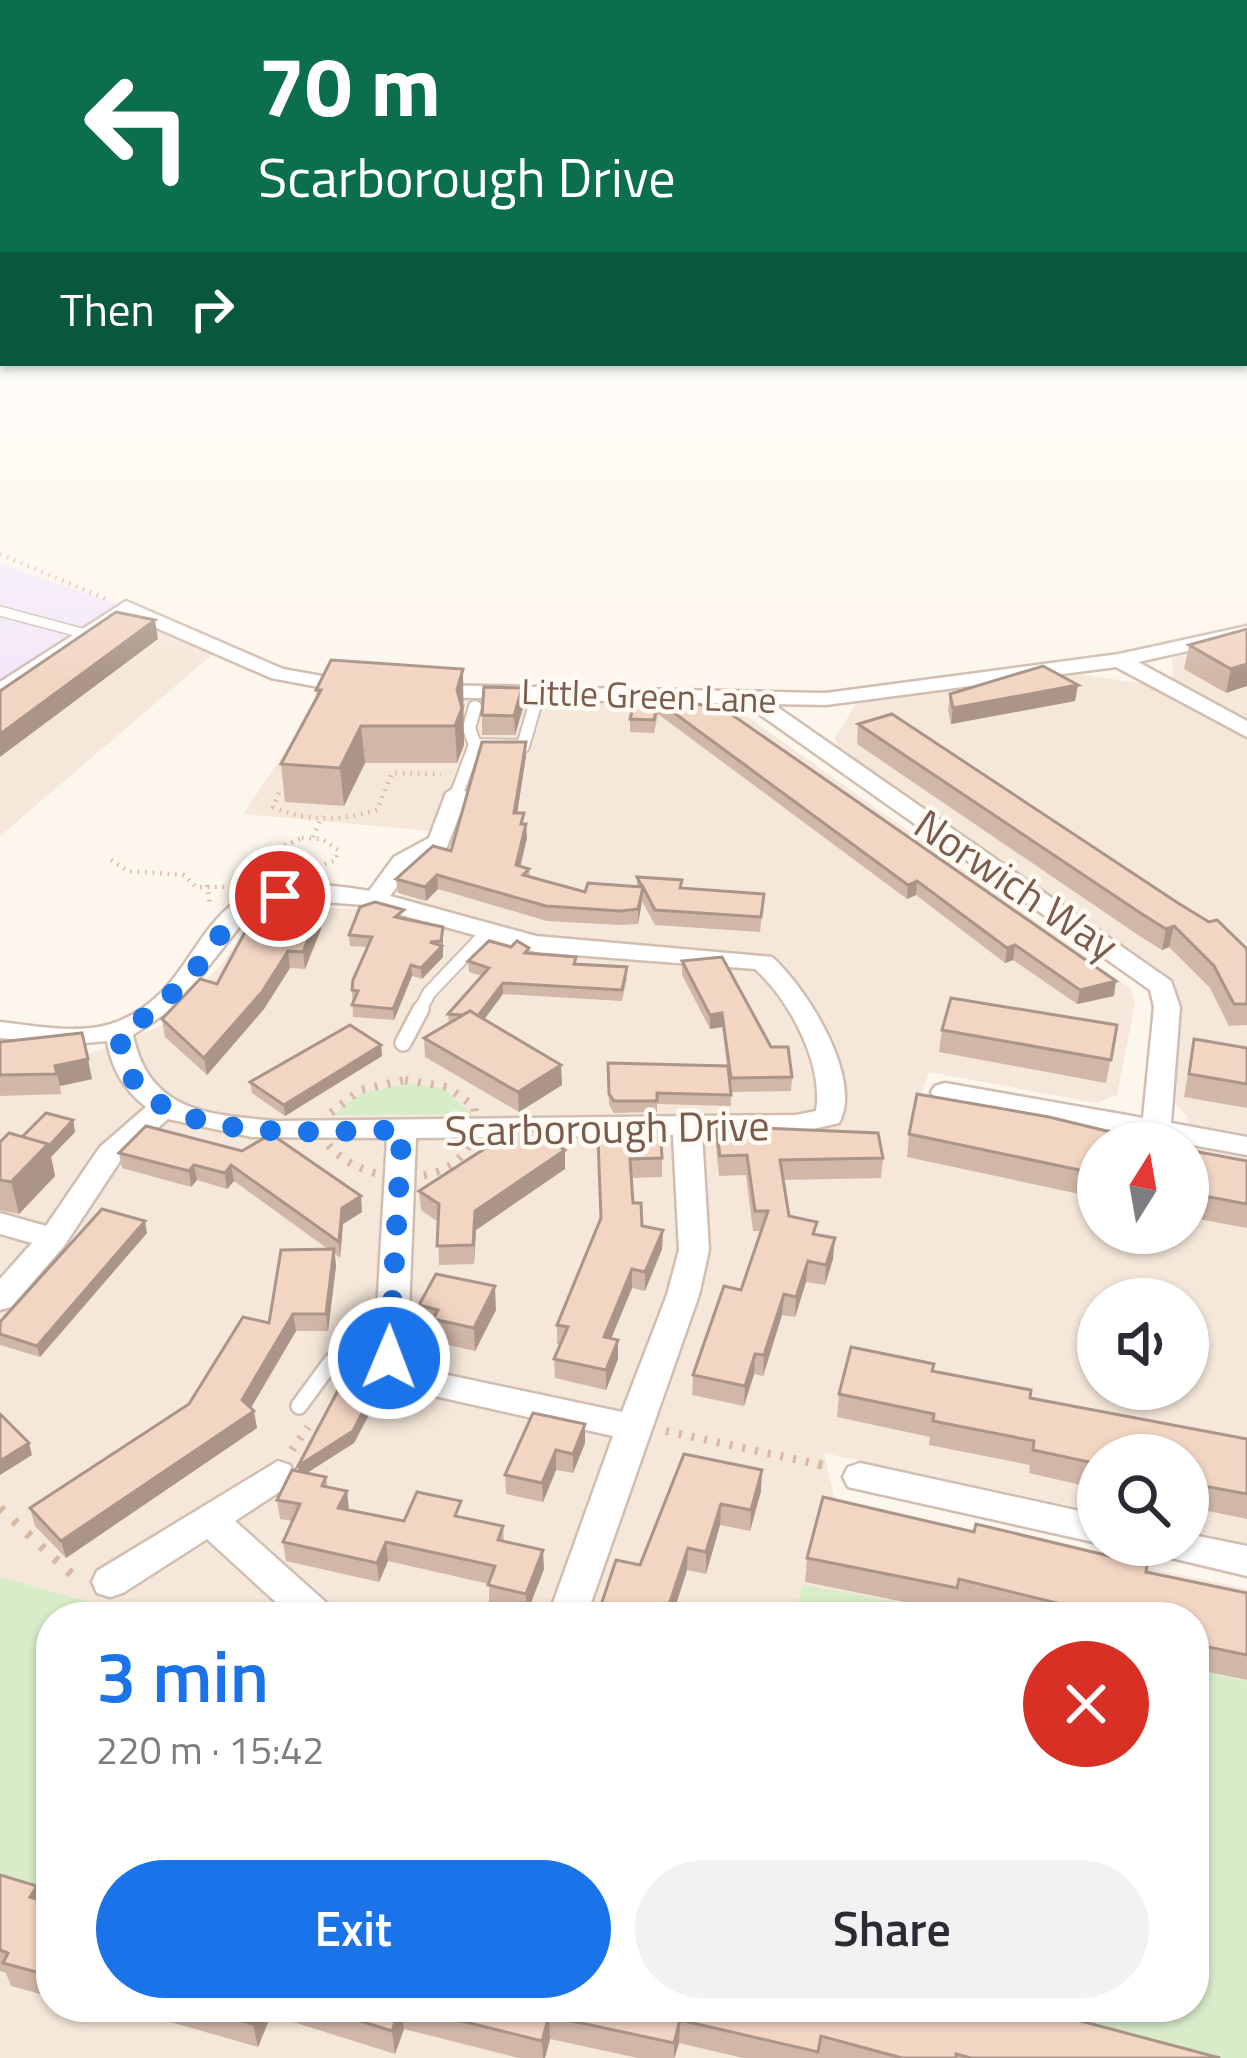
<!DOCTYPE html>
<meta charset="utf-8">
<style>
body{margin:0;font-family:"Titillium Web",sans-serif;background:#f2f2f3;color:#2b2b33;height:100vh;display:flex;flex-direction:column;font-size:45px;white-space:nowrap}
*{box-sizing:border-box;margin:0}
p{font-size:39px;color:#7c7c81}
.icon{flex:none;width:66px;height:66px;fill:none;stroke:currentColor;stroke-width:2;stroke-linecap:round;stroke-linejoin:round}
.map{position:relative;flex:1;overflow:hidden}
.panel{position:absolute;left:36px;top:1602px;width:1173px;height:420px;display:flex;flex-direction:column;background:#fff;border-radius:48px;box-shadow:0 3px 9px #0004}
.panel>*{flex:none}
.top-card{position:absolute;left:0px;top:0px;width:1248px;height:366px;box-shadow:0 3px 9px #0004;background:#0b6e4f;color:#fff;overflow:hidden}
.needle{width:78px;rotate:11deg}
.fabs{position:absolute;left:1077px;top:1122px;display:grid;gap:24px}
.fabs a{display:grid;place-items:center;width:132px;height:132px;border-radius:50%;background:#fff;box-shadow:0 3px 9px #0004;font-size:60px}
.pin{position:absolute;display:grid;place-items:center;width:102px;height:102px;color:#fff;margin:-51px;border:6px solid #fff;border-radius:50%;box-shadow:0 3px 12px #0007}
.me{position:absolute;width:132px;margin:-66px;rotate:1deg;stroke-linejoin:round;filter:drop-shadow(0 0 9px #0008)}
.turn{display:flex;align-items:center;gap:42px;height:252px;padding:0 60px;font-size:54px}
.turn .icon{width:156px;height:156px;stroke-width:2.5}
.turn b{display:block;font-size:84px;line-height:102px}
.then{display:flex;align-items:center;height:114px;padding:0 60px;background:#0003;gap:24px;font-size:45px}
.round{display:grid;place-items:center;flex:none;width:126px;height:126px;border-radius:63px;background:#f2f2f3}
.headline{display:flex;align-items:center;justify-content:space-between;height:204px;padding:0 60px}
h1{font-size:72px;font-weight:600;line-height:90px;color:#1a73e8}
.primary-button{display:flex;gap:24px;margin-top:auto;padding:24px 60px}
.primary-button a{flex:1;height:138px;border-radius:72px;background:#1a73e8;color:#fff;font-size:48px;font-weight:600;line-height:138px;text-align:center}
.primary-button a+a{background:#f2f2f3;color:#2b2b33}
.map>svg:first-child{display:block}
.residential{fill:#f5e8da;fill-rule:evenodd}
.education{fill:#f3e8fa}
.green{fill:#d8ecc9}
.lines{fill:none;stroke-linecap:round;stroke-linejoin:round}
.service-far2-casing{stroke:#d1beb0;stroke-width:12}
.service-far1-casing{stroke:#d1beb0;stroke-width:16}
.service-casing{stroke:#d1beb0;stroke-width:20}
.minor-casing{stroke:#d1beb0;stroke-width:5}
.path-far2{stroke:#d9b8a5;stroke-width:4.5;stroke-dasharray:1.5 6;stroke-linecap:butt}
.path-far1{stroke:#d9b8a5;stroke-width:8;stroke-dasharray:3 10;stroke-linecap:butt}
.path{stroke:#d9b8a5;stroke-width:9;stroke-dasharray:4.5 14;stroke-linecap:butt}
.service-far2{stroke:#fff;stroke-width:9}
.service-far1{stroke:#fff;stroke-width:12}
.service{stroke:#fff;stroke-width:15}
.minor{fill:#fff;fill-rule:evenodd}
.wall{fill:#d1b7a8}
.shaded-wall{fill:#aa9588}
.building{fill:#f3d5c3;stroke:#aa9588;stroke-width:3}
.route{stroke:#1a73e8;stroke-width:21;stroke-dasharray:0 37.8}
.labels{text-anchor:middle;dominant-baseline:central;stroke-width:9;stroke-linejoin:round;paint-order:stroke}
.far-street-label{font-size:36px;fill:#7a5c4d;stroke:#fffaf3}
.street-label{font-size:42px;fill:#7a5c4d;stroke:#fffaf3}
</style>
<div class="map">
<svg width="1247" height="2058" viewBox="0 0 1247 2058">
<rect width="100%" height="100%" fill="#fdf6ec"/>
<g class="residential">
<polygon points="126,607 220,648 0,836 0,698"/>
<path d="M1247,640V1545L1188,1532V1455H1098V1512L824,1453L835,1501L1247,1589V2058H0V1045L91,1053L161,1026L222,964L252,919L280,908L388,909L463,834L243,814L325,693H574L715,705L745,715L1131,989L1135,1003L1117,1095L1096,1103L929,1072L920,1099L1161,1143H1098V1233H1188L1187,1116L1171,1100L1180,1003L1169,977L839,749L835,738L858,701L1078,674L1140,683L1173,676L1172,658ZM1098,1299H1188V1389H1098ZM51,1617H1194V2007H51Z"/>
</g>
<polygon class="education" points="0,564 126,607 0,698"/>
<g class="green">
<polygon points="409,1083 444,1089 472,1114 334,1115 357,1095"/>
<polygon points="0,1577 142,1617 51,1617 51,1925 0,1896"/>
<polygon points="803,1585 953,1612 962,1605 1013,1617 793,1617"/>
<polygon points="1194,1669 1247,1681 1247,2058 1120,2058 890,2007 1194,2007"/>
</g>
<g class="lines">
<defs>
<polyline id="service-far2" points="0,611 82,633"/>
<g id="service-far1">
<polyline points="475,707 469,728 475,745"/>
<polyline points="457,793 475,745 523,746 534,708"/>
<polyline points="419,1012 429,993 488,931"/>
</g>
<g id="service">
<polyline points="403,1043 421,1009"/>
<polyline points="299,1406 332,1361 387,1349"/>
</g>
<g id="minor">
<polygon points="126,601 283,669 356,682 366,688 356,694 271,678 127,615 0,697 0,682"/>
<polygon points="1247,626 1247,638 1138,662 1247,721 1247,737 1116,667 826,705 773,704 1171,981 1180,1007 1171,1123 1247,1137 1247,1155 935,1098 931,1092 935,1086 945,1083 1143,1118 1154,1007 1150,990 745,704 431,697 420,691 431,685 826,693 1119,654"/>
<path d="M457,786L468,793L447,847L412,867L390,896L536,936L772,957C806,987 864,1079 839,1123L796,1133L702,1134L709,1250L699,1295L586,1617H548L613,1436L408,1390L389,1383L374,1362L387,1138L252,1137L168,1119L120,1161L64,1246L11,1307L0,1310V1279L32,1243L0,1234V1213L46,1226L100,1147L146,1107C124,1089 112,1070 107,1041L73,1044L0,1038V1022C37,1026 84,1036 119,1021C181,996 190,937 234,903C268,876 329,884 369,891L394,857L429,838L446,793ZM295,900L365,905L536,952L755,969C789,999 824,1064 816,1111L796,1115L277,1121C208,1115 149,1112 133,1035L178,1005L248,916L266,905ZM673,1135L679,1250L667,1295L622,1412L424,1370L407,1359L416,1138Z"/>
<polygon points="278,1461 290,1465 295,1475 290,1485 235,1521 330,1606 336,1617 292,1617 207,1539 123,1593 110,1597 97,1593 92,1582 97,1571"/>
<polygon points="860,1463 1098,1515 1098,1543 848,1487 843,1477 848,1467"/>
<polygon points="1188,1534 1247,1546 1247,1576 1159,1555 1154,1545 1188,1545"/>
</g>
</defs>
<use href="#service-far2" class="service-far2-casing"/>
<use href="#service-far1" class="service-far1-casing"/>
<use href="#service" class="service-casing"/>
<use href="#minor" class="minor-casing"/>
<g class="path-far2">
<polyline points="0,554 106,599"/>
<path d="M279,793L273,807C306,822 343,821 377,810L392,773L441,774"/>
<polyline points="313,837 322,816"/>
<polygon points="302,838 322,839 338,850 336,860 304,872 278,865 277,849"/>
<polyline points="111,860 128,871 184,875 196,887 235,887"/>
<polyline points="207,885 210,905"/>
</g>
<g class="path-far1">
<path d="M405,1080L447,1087L474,1106C487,1192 366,1196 324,1140L328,1115L360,1090Z"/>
<polyline points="666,1431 831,1467"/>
<polyline points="292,1450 308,1427"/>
</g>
<g class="path">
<polyline points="818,1464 835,1468"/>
<polyline points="0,1508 81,1583"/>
</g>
<use href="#service-far2" class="service-far2"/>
<use href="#service-far1" class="service-far1"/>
<use href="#service" class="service"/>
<use href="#minor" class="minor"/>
</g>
<g class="wall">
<polygon points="1247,629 1226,693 1184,669 1189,645"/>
<polygon points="1078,685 1075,701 951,724 948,710 950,694"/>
<polygon points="522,688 523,708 515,735 482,735 482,715"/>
<polygon points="316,690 465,705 462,714 464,745 457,763 365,763 344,806 285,802 281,764 317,698"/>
<polygon points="664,695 1114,996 1077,1004 1013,960 1005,963 916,895 907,899 658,714 654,733 630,732 630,719"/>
<polygon points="858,724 1247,949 1247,1025 1229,1026 1210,988 1169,947 1162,950 1138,935 857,744"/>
<polygon points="526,742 526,756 517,813 524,824 527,838 520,866 529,869 530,877 585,892 637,886 637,877 682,880 682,889 764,894 760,932 655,925 642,901 638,924 621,925 547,921 438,889 426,901 398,893 396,879 451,851"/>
<polygon points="306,912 321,929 305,969 290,968 264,1009 207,1075 165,1037 162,1019 217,984"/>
<polygon points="404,919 443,927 443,957 422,979 412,976 394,1020 353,1017 352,990 367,947 350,946 349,935"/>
<polygon points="530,954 576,957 576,964 627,978 622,1001 503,994 484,1019 561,1065 562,1085 519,1112 425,1057 424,1038 449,1023 448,1014 482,976 469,972 468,961"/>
<polygon points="682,961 771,1047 792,1077 791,1091 731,1092 731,1106 657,1104 657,1112 614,1113 609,1105 608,1063 727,1066 722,1027 710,1029 682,975"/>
<polygon points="1117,1025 1106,1083 939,1052 942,1030"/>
<polygon points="1194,1039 1247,1048 1247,1108 1184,1097"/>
<polygon points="0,1042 92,1079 60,1086 61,1094 0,1096"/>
<polygon points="381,1045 382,1056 285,1116 252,1093 250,1082"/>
<polygon points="73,1120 75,1132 51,1157 55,1176 19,1214 0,1210 0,1142"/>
<polygon points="616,1121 662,1158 662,1177 631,1178 633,1203 642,1226 663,1230 662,1249 645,1291 632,1288 611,1338 618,1340 618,1359 606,1390 555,1378 554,1359 560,1345 557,1344 557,1325 600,1219 616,1139"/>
<polygon points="146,1126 362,1212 343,1224 340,1258 335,1254 336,1266 328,1331 296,1331 251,1408 257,1428 66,1558 35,1526 30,1508 189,1404 269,1323 328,1249 234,1181 227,1189 197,1180 191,1187 122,1168 119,1153"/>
<polygon points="716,1126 883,1158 881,1178 783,1180 789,1216 816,1235 833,1259 825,1285 806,1282 795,1317 782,1315 763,1376 754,1374 744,1406 692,1395 693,1375 741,1290 761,1231 753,1231 746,1175 719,1176 716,1146"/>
<polygon points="909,1134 1098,1143 1098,1198 907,1157"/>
<polygon points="565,1150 565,1169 476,1230 474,1264 439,1265 438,1222 421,1210 419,1191"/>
<polygon points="1188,1150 1247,1161 1247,1228 1188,1217"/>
<polygon points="147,1233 40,1357 0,1345 0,1322"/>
<polygon points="419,1305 496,1310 475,1351 435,1342 434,1332 421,1329"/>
<polygon points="933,1371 1030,1398 1247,1439 1247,1519 1188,1507 1188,1455 1098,1455 1098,1489 1029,1473 1030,1465 929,1445 930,1437 837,1417 839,1394"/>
<polygon points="376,1386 378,1398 354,1443 307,1473 326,1477 328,1487 349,1510 404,1521 463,1517 503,1526 504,1541 544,1569 527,1613 489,1604 489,1584 388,1561 379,1582 286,1561 283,1542 292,1521 280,1519 277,1500"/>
<polygon points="585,1424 585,1443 573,1473 556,1470 543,1502 506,1494 505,1475"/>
<polygon points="684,1454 761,1491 750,1531 720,1525 706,1574 687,1570 672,1617 599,1617 599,1611 640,1565"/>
<polygon points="807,1558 1146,1572 1247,1593 1247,1680 1194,1669 1194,1617 1011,1617 955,1603 954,1612 805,1582"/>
<polygon points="0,1875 37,1886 41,1900 51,1903 51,1997 11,1986 6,1973 0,1971"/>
<polygon points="87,2007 1028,2007 1220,2058 743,2058 679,2043 675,2058 638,2058 550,2039 545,2058 519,2058 404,2029 395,2054 271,2015 258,2047 132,2011 129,2019"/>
</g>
<g class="shaded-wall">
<polygon points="155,620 158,639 0,757 0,734"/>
<polygon points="1247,664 1247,686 1226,693 1231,669"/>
<polygon points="463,669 464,745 457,763 455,726 457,690"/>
<polygon points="1078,685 1075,701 951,724 953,708"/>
<polygon points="522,688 523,708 515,735 514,716"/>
<polygon points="361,726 365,763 344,806 340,768"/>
<polygon points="526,742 526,756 515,827 514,813"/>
<polygon points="526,824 527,838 517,880 516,865"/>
<polygon points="437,875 438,889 426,901 425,887"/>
<polygon points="917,881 916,895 907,899 908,885"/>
<polygon points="643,887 642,901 638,924 638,909"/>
<polygon points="304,895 306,911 297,911"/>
<polygon points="319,913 321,929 305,969 303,952"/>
<polygon points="1174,926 1169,947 1162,950 1166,929"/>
<polygon points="443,927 443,957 422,979 421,968 442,947"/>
<polygon points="1015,945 1013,960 1005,963 1007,948"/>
<polygon points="288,951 290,968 264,1009 207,1075 204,1058"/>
<polygon points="411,965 412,976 394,1020 393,1009"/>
<polygon points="1116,981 1114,996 1077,1004 1080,990"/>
<polygon points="503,983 503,994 478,1028 477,1017"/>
<polygon points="722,1013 722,1027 710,1029 710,1015"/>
<polygon points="381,1045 382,1056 285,1116 284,1105"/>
<polygon points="88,1059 92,1079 60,1086 55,1066"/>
<polygon points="561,1065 562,1085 519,1112 518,1092"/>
<polygon points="73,1120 75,1132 51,1157 55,1176 19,1214 11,1182"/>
<polygon points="565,1150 565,1169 476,1230 474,1264 475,1211"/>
<polygon points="194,1165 197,1180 191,1187 189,1171"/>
<polygon points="231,1165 234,1181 227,1189 225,1173"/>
<polygon points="361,1196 362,1212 343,1224 340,1258 339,1242 342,1208"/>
<polygon points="145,1221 147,1233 40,1357 37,1346"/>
<polygon points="663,1230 662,1249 645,1291 645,1272"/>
<polygon points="835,1238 833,1259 825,1285 826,1265"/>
<polygon points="334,1249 336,1266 328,1331 326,1314"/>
<polygon points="808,1261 806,1282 795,1317 796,1297"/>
<polygon points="632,1269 632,1288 604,1356 604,1337"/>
<polygon points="495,1286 496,1310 475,1351 474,1328"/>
<polygon points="784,1294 782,1315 763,1376 764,1355"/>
<polygon points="293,1314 296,1331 246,1416 254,1411 257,1428 66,1558 61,1541 242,1400"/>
<polygon points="618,1340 618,1359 606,1390 606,1370"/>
<polygon points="755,1354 754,1374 744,1406 745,1386"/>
<polygon points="376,1386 378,1398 354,1443 299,1478 298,1466"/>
<polygon points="585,1424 585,1443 573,1473 573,1454"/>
<polygon points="29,1443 32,1455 0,1475 0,1461"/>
<polygon points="556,1450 556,1470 543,1502 542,1483"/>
<polygon points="762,1470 761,1491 750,1531 751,1510"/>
<polygon points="347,1491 349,1510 338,1508"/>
<polygon points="721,1504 720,1525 706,1574 706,1552"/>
<polygon points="386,1542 388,1561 379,1582 377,1563"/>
<polygon points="688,1548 687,1570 672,1617 665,1617"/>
<polygon points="543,1550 544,1569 527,1613 526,1594"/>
<polygon points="37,1886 44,1909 30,1897"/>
<polygon points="260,2007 269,2007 271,2015 258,2047 253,2024"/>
<polygon points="401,2007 404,2029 395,2054 392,2031"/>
<polygon points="549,2016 550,2039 545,2058 543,2058 542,2041"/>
<polygon points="680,2020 679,2043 674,2058 674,2043"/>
</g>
<g class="building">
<polygon points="116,612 155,620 0,734 0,691"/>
<polygon points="1247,629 1247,664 1231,669 1189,645"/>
<polygon points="331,660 463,669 457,690 462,708 455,726 361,726 340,768 281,764 321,690 316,690"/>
<polygon points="1043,666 1078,685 953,708 950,694"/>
<polygon points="484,687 522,688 514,716 482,715"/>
<polygon points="664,695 728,712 1116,981 1080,990 1015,945 1007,948 917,881 908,885 658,701 654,720 630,719 636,696"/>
<polygon points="892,714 1178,903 1209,922 1217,920 1247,949 1247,1004 1234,1004 1214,966 1174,926 1166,929 1142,914 858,724"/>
<polygon points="482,742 526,742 514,813 524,813 521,824 526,824 516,865 529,869 523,875 585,892 588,883 642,887 637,877 682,880 680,888 764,894 761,917 655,910 643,887 638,909 621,911 546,906 437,875 425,887 396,879 433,846 451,851"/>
<polygon points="266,893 304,895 297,911 319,913 303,952 288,951 262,992 204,1058 162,1019 200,979 217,984"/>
<polygon points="375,902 404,910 395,917 443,927 441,941 430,942 442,946 421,968 411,965 393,1009 352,1005 358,991 352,990 353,980 372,937 349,935 360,907"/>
<polygon points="489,941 511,947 517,941 529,948 525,953 576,957 574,964 627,967 622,990 503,983 478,1016 470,1011 462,1015 448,1014 489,968 468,961"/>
<polygon points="722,957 771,1047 788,1047 792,1077 731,1078 722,1013 710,1015 682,961"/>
<polygon points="951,998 1117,1025 1111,1060 942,1030"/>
<polygon points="470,1011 561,1065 518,1092 424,1038"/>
<polygon points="350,1025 381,1045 284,1105 250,1082"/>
<polygon points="82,1033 88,1059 55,1066 57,1074 0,1075 0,1042"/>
<polygon points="1194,1039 1247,1048 1247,1084 1189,1074"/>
<polygon points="608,1063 728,1066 731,1095 657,1093 657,1101 614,1101 609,1094"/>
<polygon points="917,1094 1049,1117 1156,1143 1098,1143 1098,1174 909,1134"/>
<polygon points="46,1113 73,1120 49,1146 22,1137"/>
<polygon points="616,1121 660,1121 662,1158 630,1159 633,1203 641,1203 642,1226 663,1230 645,1272 632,1269 604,1337 618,1340 606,1370 554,1359 568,1327 557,1325 601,1218 598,1139 617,1139"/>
<polygon points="523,1124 565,1150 475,1211 473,1245 437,1246 439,1204 419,1191"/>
<polygon points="146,1126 242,1151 271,1134 361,1196 342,1208 339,1242 231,1165 225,1173 194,1165 189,1171 119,1153"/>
<polygon points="716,1126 878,1133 883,1158 780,1160 789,1216 817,1222 813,1234 835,1238 826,1265 808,1261 796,1297 784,1294 764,1355 755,1354 745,1386 693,1375 724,1286 741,1290 768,1211 755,1211 747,1155 720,1156"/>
<polygon points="9,1133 48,1144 11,1182 0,1180 0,1142"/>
<polygon points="1188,1150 1247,1161 1247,1204 1188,1193"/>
<polygon points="102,1209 145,1221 37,1346 0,1334 0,1322"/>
<polygon points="334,1249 326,1314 293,1314 242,1400 254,1411 61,1541 30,1508 189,1404 243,1317 269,1323 281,1250"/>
<polygon points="436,1274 495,1286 474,1328 433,1319 438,1310 419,1305"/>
<polygon points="851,1347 934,1364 932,1371 1031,1390 1030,1398 1247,1439 1247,1494 1188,1483 1188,1455 1098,1455 1098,1464 1033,1450 1034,1441 933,1421 934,1414 839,1394"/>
<polygon points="344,1379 376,1386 353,1431 298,1466"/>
<polygon points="533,1413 585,1424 573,1454 556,1450 542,1483 505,1475"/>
<polygon points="0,1414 29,1443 0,1461"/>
<polygon points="684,1454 762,1470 751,1510 721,1504 706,1552 688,1548 665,1617 610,1617 611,1614 599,1611 616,1560 640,1565"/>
<polygon points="292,1470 326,1477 322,1486 347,1491 338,1508 404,1521 417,1492 461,1501 455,1516 503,1526 498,1540 543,1550 526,1594 488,1585 495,1566 386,1542 377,1563 283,1542 300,1504 277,1500"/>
<polygon points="823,1497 974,1532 976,1524 1147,1565 1146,1572 1247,1593 1247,1655 1194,1644 1194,1617 1114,1617 959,1579 957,1588 807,1558"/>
<polygon points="0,1875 37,1886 30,1897 51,1903 51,1976 3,1963 8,1953 0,1950"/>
<polygon points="192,2007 260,2007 253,2024"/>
<polygon points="316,2007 400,2007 392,2031"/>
<polygon points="405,2007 1028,2007 1220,2058 971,2058 956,2054 956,2058 902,2058 821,2036 818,2052 680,2020 674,2043 549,2016 542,2041"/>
</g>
<linearGradient id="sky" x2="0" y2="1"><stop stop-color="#97c7e8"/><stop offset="0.58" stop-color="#fefbf6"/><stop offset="1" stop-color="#fefbf6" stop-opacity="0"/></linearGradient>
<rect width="1247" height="679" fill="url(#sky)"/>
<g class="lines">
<path class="route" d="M280,896L260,899L235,914L196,969L162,1004L120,1035C122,1153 322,1130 402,1130L389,1358"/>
</g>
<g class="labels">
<g class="far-street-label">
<text transform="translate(649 695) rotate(2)">Little Green Lane</text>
</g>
<g class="street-label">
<text transform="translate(1017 884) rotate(34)">Norwich Way</text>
<text transform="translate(607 1127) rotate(-1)">Scarborough Drive</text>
</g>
</g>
</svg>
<div class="fabs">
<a><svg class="needle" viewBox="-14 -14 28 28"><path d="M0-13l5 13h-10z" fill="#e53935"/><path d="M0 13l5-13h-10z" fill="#7c7c81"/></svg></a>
<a><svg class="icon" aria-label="sound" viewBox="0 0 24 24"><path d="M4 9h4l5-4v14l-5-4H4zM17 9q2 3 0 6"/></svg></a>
<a><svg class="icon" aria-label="search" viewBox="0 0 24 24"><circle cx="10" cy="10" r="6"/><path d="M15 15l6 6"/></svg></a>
</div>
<div class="pin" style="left:280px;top:896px;background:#d93025"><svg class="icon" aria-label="arrive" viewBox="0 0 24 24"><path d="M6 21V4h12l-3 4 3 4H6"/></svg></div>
<svg class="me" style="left:389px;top:1358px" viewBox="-20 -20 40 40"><circle r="17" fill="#1a73e8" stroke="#fff" stroke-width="3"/><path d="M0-11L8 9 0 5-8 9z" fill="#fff"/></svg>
<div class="top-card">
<div class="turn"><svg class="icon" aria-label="left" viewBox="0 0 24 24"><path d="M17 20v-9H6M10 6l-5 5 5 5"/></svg><div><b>70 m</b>Scarborough Drive</div></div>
<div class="then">Then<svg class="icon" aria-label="right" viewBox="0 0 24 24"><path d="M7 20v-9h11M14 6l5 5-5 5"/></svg></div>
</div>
<section class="panel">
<div class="headline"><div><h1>3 min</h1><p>220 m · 15:42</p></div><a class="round" style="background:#d93025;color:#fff"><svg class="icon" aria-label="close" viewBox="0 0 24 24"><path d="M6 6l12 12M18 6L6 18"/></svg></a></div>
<div class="primary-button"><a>Exit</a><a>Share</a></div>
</section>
</div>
